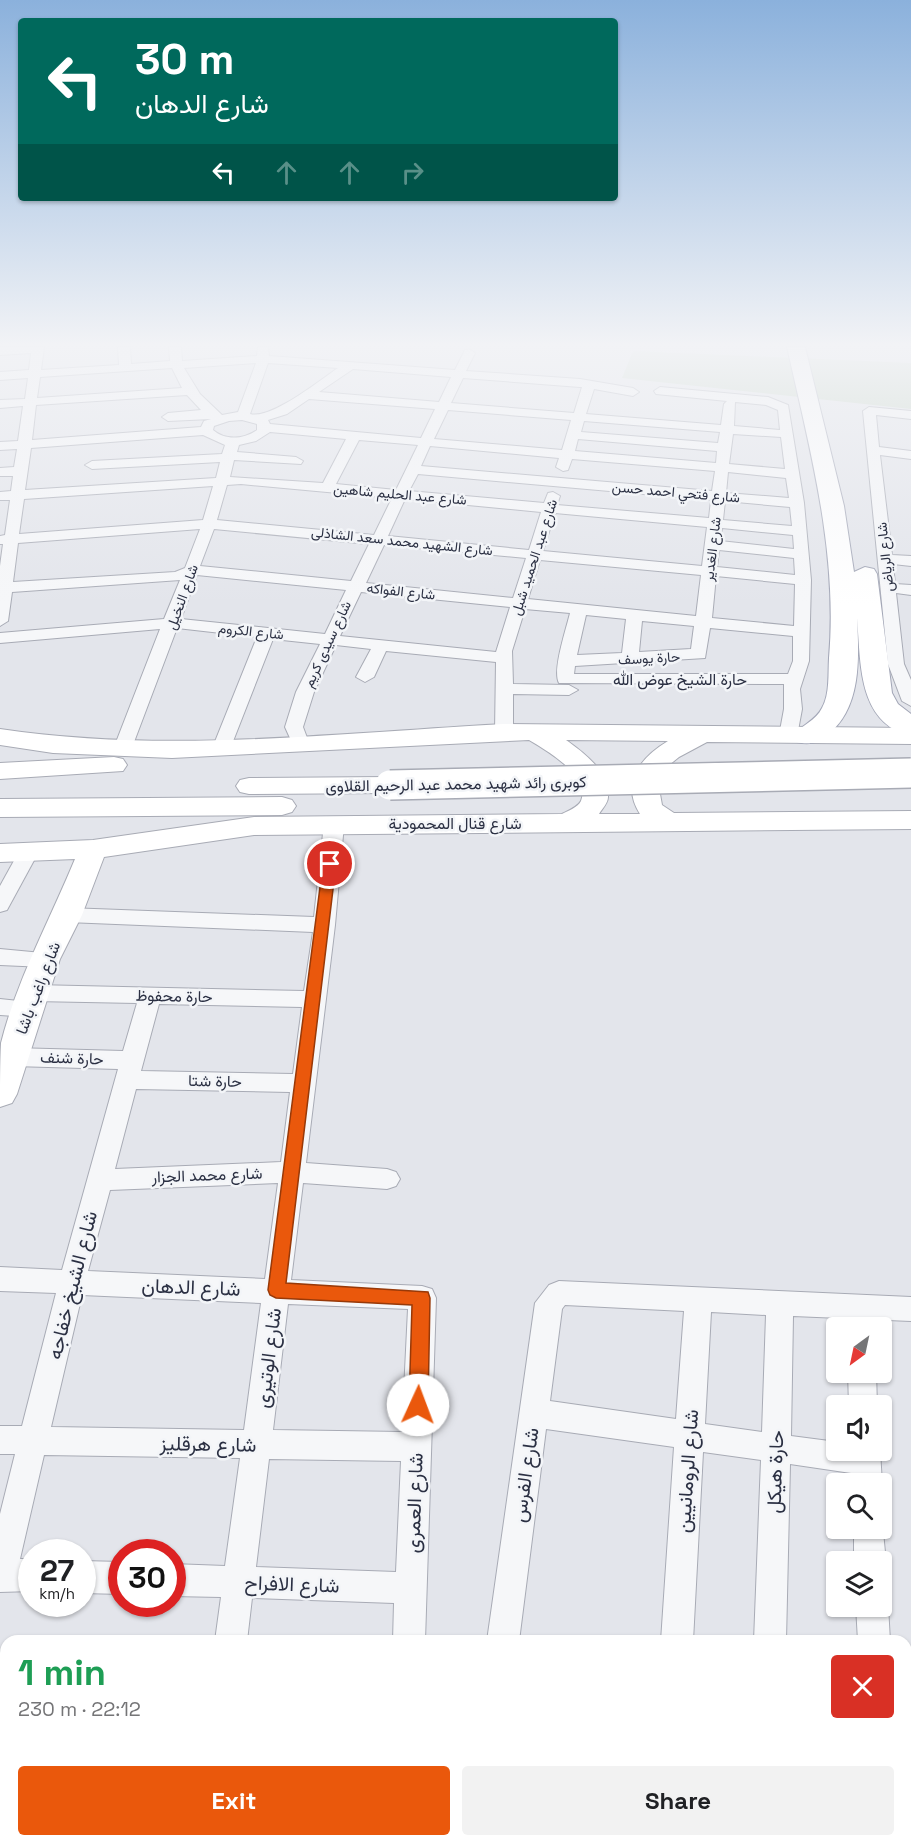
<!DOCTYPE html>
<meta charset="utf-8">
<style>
body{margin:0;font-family:"Space Grotesk",Vazirmatn,sans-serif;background:#f2f2f2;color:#202124;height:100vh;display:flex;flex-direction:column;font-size:22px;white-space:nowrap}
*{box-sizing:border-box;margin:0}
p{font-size:20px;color:#757577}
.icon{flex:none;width:33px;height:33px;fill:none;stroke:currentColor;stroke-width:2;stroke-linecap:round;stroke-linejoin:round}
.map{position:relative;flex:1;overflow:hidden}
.panel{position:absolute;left:0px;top:1635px;width:912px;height:212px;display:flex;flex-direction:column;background:#fff;border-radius:18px 18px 0 0;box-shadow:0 2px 4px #0004}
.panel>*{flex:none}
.banner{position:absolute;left:18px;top:18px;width:600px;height:183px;border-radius:6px;box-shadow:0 2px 4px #0004;background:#00695c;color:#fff;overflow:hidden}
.needle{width:39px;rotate:213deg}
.buttons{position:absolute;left:826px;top:1317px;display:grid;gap:12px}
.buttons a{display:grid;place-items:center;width:66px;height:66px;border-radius:6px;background:#fff;box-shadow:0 2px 4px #0004;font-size:30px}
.speed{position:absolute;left:18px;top:1539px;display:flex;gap:12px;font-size:30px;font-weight:700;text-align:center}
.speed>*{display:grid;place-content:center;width:78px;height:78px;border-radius:50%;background:#fff;box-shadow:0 2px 4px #0004;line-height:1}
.speed small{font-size:15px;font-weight:400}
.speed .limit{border:9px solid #d22;background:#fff;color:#111}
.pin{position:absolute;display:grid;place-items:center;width:51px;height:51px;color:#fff;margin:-26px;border:3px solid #fff;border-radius:50%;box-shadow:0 2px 6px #0007}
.me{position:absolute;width:66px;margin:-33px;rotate:2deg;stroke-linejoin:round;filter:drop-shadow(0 0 4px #0008)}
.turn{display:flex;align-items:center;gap:21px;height:126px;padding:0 18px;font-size:27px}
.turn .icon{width:78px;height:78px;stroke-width:2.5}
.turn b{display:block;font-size:42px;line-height:51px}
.lanes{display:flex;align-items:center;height:57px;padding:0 18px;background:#0003;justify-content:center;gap:30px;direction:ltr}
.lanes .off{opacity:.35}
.round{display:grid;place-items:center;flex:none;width:63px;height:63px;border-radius:6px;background:#f2f2f2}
.overview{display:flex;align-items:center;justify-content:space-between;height:102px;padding:0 18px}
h1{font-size:36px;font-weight:700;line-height:45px;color:#1e9e55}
.action{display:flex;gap:12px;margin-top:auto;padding:12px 18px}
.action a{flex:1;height:69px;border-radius:6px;background:#ea580c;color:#fff;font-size:24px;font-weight:700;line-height:69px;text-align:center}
.action a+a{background:#f2f2f2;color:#202124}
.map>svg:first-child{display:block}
.green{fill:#c6d5c5}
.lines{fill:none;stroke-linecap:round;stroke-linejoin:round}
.street-casing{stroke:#a8abb5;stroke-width:2}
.secondary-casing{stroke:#a8abb5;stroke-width:2}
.primary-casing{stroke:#a3a7b7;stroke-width:2}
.street{fill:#f6f7f9;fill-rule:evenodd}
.secondary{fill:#fff;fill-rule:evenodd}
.primary{fill:#fff;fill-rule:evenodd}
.secondary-bridge-casing{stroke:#a8abb5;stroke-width:32;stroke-linecap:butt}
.secondary-bridge{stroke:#fff;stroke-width:29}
.route{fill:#ea580c;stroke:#983908;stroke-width:1.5}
.labels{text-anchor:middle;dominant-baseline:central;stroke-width:5;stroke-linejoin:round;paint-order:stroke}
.far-street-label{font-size:14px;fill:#2b3043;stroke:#f3f5f8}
.street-label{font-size:16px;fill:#2b3043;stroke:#f3f5f8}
.near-street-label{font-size:20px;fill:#2b3043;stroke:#f3f5f8}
</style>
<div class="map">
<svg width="911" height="1846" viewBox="0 0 911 1846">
<rect width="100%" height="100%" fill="#e3e5eb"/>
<polygon class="green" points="633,351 911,363 911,409 622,378"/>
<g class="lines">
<defs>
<g id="street">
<path d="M0,347H44L41,370L119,365L118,347H130L131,364L170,361L169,347H181L182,361L257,356L258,347H268L269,356L455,370L465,350L469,349L475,353L466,371L580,379L633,388L639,392L633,396L594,389L586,414L721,425L724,404L727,401L656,394L654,391L660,387L768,397L788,405L804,503L811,580L809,661L800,689L802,709L797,736L788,741L779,736L784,709V684L559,683C552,671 566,630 570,613L525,609L512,651L513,684L569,685L578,690L569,695L513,694V732L510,736L504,737L495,732L496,662L386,651L374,677L365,682L356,677L371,649L336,645L314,692L303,727L309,743L300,748L294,747L285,727L296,692L320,644L273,639L230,749L221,754L215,753L212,749L257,637L177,628L131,750L128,754H116L113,750L160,629L0,643V633L164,619L180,580L12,592L8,621L0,626V566L3,544H0V536L5,535L10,500H0V492L11,491L13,476H0V468L14,467L17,449L0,450V442L18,441L23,406L0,408V400L25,399L28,378L0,380V372L29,370L31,353L0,355ZM256,363L238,412L222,415L200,394L184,368ZM268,363L338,368C320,380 271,420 250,414ZM172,368L182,388L37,398L40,377ZM353,369L451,377L439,402L319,392ZM463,378L580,387H582L574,413L451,403ZM187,395L201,410L168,413L162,417L168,421L211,419L204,421L201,427L32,440L36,405ZM309,399L435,409L421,438L270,424L268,420L287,414ZM735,402L766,405L778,410L780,430L734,426ZM448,410L571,420L562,450L434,439ZM242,420L257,424V430C244,439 226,441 213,430L214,426L229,421ZM584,421L720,432L718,443L581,432ZM270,432L346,439L323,483L230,477L234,460L301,464L303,461L296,457L237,452L239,445L256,441ZM733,434L781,437L785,469L729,464ZM203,435L225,445L222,454L92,461L85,465L92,469L220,462L216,478L25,490L31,448ZM578,439L717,451L716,463L575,451ZM359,440L418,445L396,490L336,484ZM430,446L559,458L556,467L563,471L568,470L572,459L715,471L712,491L421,466ZM728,472L786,478L789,498L726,493ZM418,474L711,500L709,518L557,505L560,496L553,492L548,493L544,503L409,491ZM241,484L392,498L374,535L217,520L227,485ZM213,486L203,520L19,534L24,499ZM405,499L541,512L529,550L388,536ZM725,501L790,507L792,526L723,520ZM555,513L707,527L702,566L543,551ZM722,528L793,535L794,549L720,541ZM200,529L185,568L175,572L13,582L18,543ZM214,529L369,544L351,581L200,566ZM384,545L526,558L513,598L366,583ZM719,550L794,558L795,575L717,567ZM540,560L701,575L696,616L528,599ZM197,575L346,590L325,634L181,619ZM716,576L795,584L794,626L712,618ZM361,592L510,607L496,652L340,636ZM586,615L626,619L622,653L577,655ZM642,621L694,626L691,649L639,652ZM710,628L793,636V661L788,674H574L575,666L705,658Z"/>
<polygon points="869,407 911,411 911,419 876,415 879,447 911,451 911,459 880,455 892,555 911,556 911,566 893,564 895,584 911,585 911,595 896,593 904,664 911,680 911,706 902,701 888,664 863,411"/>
<path d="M334,818L341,820L344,824L335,925L306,1163L387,1169L396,1172L400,1179L396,1186L387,1189L303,1183L291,1280L422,1286L432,1289L436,1298L425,1641H393L394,1603L252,1598L247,1641H215L221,1597L172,1596V1564L225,1566L240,1458L44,1455L20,1559H32V1591L0,1592V1514L15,1454H0V1426H22L56,1293L0,1291V1267L62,1270L118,1069L13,1066L5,1063L1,1057L5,1051L13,1048L123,1051L137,1003L34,1001L26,999L23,993L26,987L34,985L304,991L313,932L67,922L60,920L57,915L60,910L67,908L314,917L324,824L327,820ZM159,1004L302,1007L293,1074L141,1071ZM136,1089L290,1092L281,1162L115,1169ZM278,1183L265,1279L88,1271L110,1190ZM82,1295L261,1303L244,1430L51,1427ZM288,1304L408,1309L402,1432L273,1430ZM269,1459L401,1461L396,1572L256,1567Z"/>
<polygon points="28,846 35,848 38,853 7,910 0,912 0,886 21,848"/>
<polygon points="0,949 53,954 56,959 53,964 45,967 0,965"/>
<polygon points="0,999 37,1003 40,1009 37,1015 29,1017 0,1015"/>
<path d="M559,1281L911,1297V1321L793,1316L791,1436L837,1442V1450H880L882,1484H852L851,1473L790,1464L786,1641H754L761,1460L703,1452L693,1641H661L674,1447L546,1429L519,1641H487L535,1303L549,1285ZM565,1305L684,1311L676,1419L550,1401L562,1309ZM711,1312L766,1315L762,1432L705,1424Z"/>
<polygon points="848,1372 876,1372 877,1406 849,1406"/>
<polygon points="882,1522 886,1562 882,1571 882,1562 854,1562 854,1528 882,1528"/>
<polygon points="82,1561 122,1562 122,1594 82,1593"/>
<polygon points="882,1594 888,1606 890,1641 858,1641 856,1606 882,1606"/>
<rect x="0" y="1674" width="6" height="34"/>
<polygon points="0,1809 6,1809 6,1840 16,1840 0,1845"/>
<polygon points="187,1840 223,1840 222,1846 186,1846"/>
<polygon points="224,1840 352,1840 354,1846 227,1846"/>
<rect x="383" y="1840" width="36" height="6"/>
<polygon points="480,1840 531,1840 533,1846 483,1846"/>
<rect x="646" y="1840" width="36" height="6"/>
<rect x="864" y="1840" width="36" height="6"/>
</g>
<g id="secondary">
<path d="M504,724L911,728V744L707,742L679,757L663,770L658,783L662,805L674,813L911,811V829L254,835L104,857L82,915L60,959L17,1094L12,1103L0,1107C0,1087 0,1062 1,1043C17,979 50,920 75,859L0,862V844L93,840L254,817L562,814C568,811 578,807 581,801C591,776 546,750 529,740L172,758L53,753L0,745V729C166,754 337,733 504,724ZM566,740L668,741C641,757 620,783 640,814H599C602,809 608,803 608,797C611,773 583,752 566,740Z"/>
<polygon points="114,757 123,759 127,765 123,771 0,779 0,763"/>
<polygon points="390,777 399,779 403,785 399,791 390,793 249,794 240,792 236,786 240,780 249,778"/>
<polygon points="282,797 292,800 296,806 292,812 282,815 0,817 0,799"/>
</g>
<path id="primary" d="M787,347H805L844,506L854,572L865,567L874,569L877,574L892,693L898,704L911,714V736C857,723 861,662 857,618C859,657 862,709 827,735C817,743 809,745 797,742L793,736C801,725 816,721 822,708C830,694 828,674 829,658C838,552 810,450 787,347Z"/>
</defs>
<use href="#street" class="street-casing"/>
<use href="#secondary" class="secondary-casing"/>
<use href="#primary" class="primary-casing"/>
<use href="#street" class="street"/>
<use href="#secondary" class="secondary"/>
<use href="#primary" class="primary"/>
<defs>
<polyline id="secondary-bridge" points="390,785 911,773"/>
</defs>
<use href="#secondary-bridge" class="secondary-bridge-casing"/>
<use href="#secondary-bridge" class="secondary-bridge"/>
</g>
<linearGradient id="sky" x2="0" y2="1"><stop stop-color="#8bb1dc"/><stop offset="0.57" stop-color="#f2f3f6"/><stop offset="1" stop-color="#f2f3f6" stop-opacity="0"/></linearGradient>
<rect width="911" height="605" fill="url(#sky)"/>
<polygon class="route" points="330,860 336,864 286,1283 428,1292 430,1298 428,1405 425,1411 418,1414 412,1411 409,1405 412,1305 276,1298 270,1295 268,1290 323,864"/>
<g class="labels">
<g class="far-street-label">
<text transform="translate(676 492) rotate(5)">شارع فتحي احمد حسن</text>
<text transform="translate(400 494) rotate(5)">شارع عبد الحليم شاهين</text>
<text transform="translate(402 541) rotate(6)">شارع الشهيد محمد سعد الشاذلى</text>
<text transform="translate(712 549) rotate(-83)">شارع الغدير</text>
<text transform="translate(534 557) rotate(-72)">شارع عبد الحميد شبل</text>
<text transform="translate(885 557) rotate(-96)">شارع الرياض</text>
<text transform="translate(401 591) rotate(6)">شارع الفواكه</text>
<text transform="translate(182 597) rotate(-70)">شارع النخيل</text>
<text transform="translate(251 631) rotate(6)">شارع الكروم</text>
<text transform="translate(327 644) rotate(-65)">شارع سيدى كريم</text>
<text transform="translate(649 658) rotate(-3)">حارة يوسف</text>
</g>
<g class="street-label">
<text x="680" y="679">حارة الشيخ عوض الله</text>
<text transform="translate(456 784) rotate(-1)">كوبرى رائد شهيد محمد عبد الرحيم القلاوى</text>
<text x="455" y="823">شارع قنال المحمودية</text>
<text transform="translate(38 988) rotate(-69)">شارع راغب باشا</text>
<text transform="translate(174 996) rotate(1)">حارة محفوظ</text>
<text transform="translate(72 1058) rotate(2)">حارة شنف</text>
<text transform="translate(215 1081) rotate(1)">حارة شتا</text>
<text transform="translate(207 1175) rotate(-2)">شارع محمد الجزار</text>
</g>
<g class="near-street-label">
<text transform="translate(72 1285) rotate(-76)">شارع الشيخ خفاجه</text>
<text transform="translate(191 1287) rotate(2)">شارع الدهان</text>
<text transform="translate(268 1358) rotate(-83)">شارع الوتيرى</text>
<text transform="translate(208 1444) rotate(1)">شارع هرقليز</text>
<text transform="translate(687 1471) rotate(-86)">شارع الرومانيين</text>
<text transform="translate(775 1472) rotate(-88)">حارة هيكل</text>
<text transform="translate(525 1475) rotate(-82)">شارع الفرس</text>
<text transform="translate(414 1503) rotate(-88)">شارع العمرى</text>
<text transform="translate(292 1584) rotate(2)">شارع الافراح</text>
</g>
</g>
</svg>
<div class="buttons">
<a><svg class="needle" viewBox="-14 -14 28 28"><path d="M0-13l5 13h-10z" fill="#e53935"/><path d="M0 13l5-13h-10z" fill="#757577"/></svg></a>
<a><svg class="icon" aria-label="sound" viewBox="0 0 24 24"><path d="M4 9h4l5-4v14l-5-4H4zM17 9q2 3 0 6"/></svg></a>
<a><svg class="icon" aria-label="search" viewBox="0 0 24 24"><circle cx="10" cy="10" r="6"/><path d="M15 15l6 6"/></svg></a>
<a><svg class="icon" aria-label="layers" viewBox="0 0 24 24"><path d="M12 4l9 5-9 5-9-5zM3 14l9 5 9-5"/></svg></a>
</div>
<div class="speed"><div>27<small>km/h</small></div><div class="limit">30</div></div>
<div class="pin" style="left:330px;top:864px;background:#d93025"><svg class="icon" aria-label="arrive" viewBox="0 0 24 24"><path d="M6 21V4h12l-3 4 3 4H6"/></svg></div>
<svg class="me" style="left:418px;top:1405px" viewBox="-20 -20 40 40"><circle r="19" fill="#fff"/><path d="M0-13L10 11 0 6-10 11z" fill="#ea580c"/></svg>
<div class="banner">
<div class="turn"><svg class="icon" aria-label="left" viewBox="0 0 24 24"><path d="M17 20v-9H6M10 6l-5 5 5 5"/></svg><div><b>30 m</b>شارع الدهان</div></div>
<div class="lanes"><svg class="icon" aria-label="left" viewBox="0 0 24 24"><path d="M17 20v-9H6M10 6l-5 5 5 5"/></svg><svg class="icon off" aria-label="ahead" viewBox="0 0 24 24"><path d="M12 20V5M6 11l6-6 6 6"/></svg><svg class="icon off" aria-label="ahead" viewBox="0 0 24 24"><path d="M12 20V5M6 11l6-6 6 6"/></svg><svg class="icon off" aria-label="right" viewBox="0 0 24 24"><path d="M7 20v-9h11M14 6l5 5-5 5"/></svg></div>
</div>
<section class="panel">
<div class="overview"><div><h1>1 min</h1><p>230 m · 22:12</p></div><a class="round" style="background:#d93025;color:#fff"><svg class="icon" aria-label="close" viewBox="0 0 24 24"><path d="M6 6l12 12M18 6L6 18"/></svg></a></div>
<div class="action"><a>Exit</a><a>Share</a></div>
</section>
</div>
